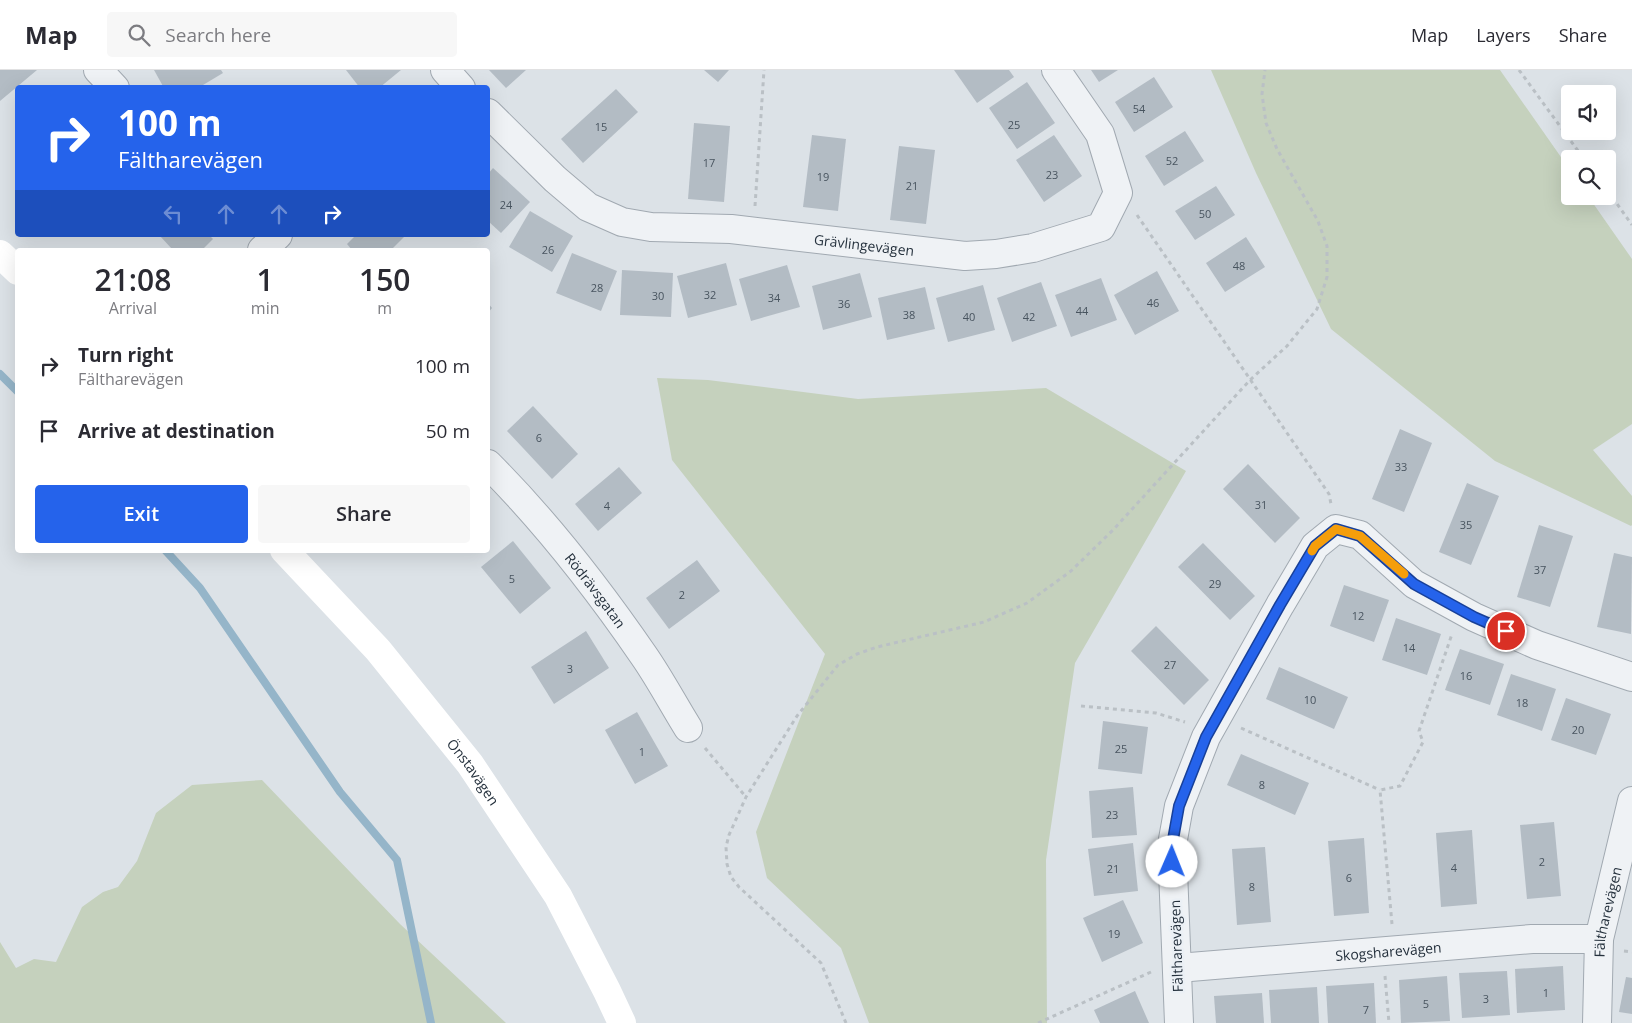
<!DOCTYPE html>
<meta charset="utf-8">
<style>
body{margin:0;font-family:"Open Sans",sans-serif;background:#f7f7f7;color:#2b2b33;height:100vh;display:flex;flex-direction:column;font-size:19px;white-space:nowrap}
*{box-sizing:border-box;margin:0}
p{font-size:16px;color:#7c7c81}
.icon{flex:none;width:28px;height:28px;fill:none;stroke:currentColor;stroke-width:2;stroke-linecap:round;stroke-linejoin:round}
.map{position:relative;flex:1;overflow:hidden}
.sheet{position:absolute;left:15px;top:178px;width:475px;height:305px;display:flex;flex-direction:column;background:#fff;border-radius:5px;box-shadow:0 5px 20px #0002}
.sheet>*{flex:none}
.hud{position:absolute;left:15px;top:15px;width:475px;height:152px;border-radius:5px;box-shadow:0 5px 20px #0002;background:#2563eb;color:#fff;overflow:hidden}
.fabs{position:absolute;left:1561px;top:15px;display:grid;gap:10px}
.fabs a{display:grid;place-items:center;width:55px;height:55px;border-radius:5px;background:#fff;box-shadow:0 5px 20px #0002;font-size:25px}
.pin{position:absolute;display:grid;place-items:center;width:42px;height:42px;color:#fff;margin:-21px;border:2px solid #fff;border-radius:50%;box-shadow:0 1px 5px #0007}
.me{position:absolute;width:55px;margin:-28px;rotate:1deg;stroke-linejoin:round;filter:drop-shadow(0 0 4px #0008)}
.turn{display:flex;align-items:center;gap:18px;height:105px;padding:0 20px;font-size:22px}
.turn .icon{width:65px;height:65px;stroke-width:2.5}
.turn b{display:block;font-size:35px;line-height:42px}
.lanes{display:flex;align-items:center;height:48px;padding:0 20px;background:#0003;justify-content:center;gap:25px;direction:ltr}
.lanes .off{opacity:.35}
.eta{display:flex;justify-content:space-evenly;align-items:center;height:85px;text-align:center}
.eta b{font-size:30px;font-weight:600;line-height:35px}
.button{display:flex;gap:10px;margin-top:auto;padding:10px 20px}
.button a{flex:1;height:58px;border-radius:5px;background:#2563eb;color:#fff;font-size:20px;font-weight:600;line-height:58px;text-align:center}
.button a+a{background:#f7f7f7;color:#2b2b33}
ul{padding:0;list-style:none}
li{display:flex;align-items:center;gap:15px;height:65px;padding:0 20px}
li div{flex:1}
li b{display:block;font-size:19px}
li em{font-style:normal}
header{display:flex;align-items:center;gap:30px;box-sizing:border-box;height:70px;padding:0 25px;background:#fff;border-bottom:1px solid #e1e1e2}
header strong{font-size:24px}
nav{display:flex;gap:28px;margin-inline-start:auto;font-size:18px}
.search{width:350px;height:45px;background:#f7f7f7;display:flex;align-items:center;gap:12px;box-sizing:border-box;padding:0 18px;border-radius:5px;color:#7c7c81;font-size:19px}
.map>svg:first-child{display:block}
.green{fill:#c5d1bd}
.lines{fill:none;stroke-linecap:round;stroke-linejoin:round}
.stream{stroke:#95b5c9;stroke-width:8}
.building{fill:#b3bcc4}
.street-casing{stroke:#a1a9b1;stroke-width:30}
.path{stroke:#bac0c5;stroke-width:3;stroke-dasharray:4 4;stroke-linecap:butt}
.street{stroke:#eff2f5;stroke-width:28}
.secondary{stroke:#fff;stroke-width:28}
.route-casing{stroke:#184099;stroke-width:12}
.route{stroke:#2563eb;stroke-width:9}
.slow{stroke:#f59e0b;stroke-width:9}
.labels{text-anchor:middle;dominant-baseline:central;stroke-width:5;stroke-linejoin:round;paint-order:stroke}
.number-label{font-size:11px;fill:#48545f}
.street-label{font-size:14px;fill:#25313d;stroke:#ebf0f5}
</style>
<header>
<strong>Map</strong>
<div class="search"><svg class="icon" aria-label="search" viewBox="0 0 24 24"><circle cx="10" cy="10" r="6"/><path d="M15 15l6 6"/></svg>Search here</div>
<nav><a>Map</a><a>Layers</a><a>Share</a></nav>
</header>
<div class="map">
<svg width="1632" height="953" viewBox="0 0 1632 953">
<rect width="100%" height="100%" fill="#dce2e7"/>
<g class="green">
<polygon points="1211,0 1500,0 1570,100 1570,126 1588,126 1632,189 1632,354 1593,380 1632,426 1632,455 1631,456 1495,391 1331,259 1256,103"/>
<polygon points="657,308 708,310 858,329 1046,318 1186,401 1075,593 1046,790 1047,953 869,953 841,878 767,808 756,762 825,584 672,390"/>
<polygon points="262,710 400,854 506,953 0,953 0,872 16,898 34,889 56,892 82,837 103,822 118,817 137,791 156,743 192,715"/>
</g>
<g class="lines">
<g class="stream">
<polyline points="0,304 18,322"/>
<polyline points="165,480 200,518 340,722 397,790 431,953"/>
</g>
</g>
<g class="building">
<polygon points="0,0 37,0 0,31"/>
<polygon points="154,0 221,0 223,3 198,18 164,18"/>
<polygon points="346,0 401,0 379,18 360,18"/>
<polygon points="489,0 526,0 506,18"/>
<polygon points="704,0 729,0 718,12"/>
<polygon points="954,0 1009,0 1014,7 977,33"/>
<polygon points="1091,0 1118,0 1099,12"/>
<polygon points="1154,7 1173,37 1134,62 1115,32"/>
<polygon points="1027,12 1055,53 1017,79 989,38"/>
<polygon points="616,19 638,42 583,93 561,69"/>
<polygon points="694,53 730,56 724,132 688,129"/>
<polygon points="1185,61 1204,91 1164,116 1145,86"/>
<polygon points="812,65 846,69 838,141 803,137"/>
<polygon points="1054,65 1082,106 1044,132 1016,90"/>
<polygon points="899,76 935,80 926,154 890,150"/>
<polygon points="493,98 530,132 501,163 488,151 488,104"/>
<polygon points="1216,116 1235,145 1195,170 1175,141"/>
<polygon points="530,141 573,166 552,202 509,177"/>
<polygon points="159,165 209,165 213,169 202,180 173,180"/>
<polygon points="356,165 406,165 391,180 352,180 347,174"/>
<polygon points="1246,167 1265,197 1225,222 1206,193"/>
<polygon points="572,183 617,201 601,241 556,223"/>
<polygon points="726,193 737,235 688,248 677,206"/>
<polygon points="787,195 800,237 751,251 739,209"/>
<polygon points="622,200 673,203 671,247 620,245"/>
<polygon points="1157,201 1179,241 1135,265 1114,225"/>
<polygon points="860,203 872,247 823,260 812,216"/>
<polygon points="1101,208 1117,250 1071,267 1055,225"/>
<polygon points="1041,212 1057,256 1012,272 997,228"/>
<polygon points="983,215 995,260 948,272 936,228"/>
<polygon points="925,217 935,259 887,270 878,228"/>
<polygon points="488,233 492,238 488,243"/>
<polygon points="533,336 578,384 552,409 507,361"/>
<polygon points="1400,359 1432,373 1404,442 1372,429"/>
<polygon points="1248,394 1300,448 1275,473 1223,419"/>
<polygon points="619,397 642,423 598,461 575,434"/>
<polygon points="1467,413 1499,426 1471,495 1439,482"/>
<polygon points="1539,455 1573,466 1550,537 1517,527"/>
<polygon points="513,471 551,518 520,544 481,497"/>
<polygon points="1203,473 1255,526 1230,550 1178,497"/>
<polygon points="1614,483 1632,487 1631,564 1597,557"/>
<polygon points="697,490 720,521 669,559 646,528"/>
<polygon points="1344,515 1389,530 1374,572 1330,556"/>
<polygon points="1396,548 1441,564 1427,605 1382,590"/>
<polygon points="1156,556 1209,610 1184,635 1131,581"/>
<polygon points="586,561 609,598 554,634 531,597"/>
<polygon points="1460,579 1504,594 1490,635 1445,620"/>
<polygon points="1279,597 1348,627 1334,659 1266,629"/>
<polygon points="1511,604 1556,619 1542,661 1497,645"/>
<polygon points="1566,628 1611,644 1596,685 1551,670"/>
<polygon points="637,642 668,696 635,714 605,660"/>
<polygon points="1103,651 1148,657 1142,704 1098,699"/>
<polygon points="1241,684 1309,713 1295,745 1227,715"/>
<polygon points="1133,717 1137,765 1092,768 1089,721"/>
<polygon points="1554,752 1561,826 1527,829 1520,755"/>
<polygon points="1472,760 1477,834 1441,837 1436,763"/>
<polygon points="1364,768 1369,843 1334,846 1328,771"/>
<polygon points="1133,773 1138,821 1094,826 1088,779"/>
<polygon points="1265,777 1271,852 1237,855 1232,779"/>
<polygon points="1123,830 1143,873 1102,892 1083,848"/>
<polygon points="1563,896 1565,940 1517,943 1515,899"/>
<polygon points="1507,901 1510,945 1462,948 1459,903"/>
<polygon points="1447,906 1450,951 1401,953 1399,910"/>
<polygon points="1626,907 1632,908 1632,944 1619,942"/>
<polygon points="1374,913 1376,953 1328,953 1326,916"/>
<polygon points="1317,917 1319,953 1271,953 1269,920"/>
<polygon points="1135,921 1149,953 1100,953 1094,940"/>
<polygon points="1262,923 1264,953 1216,953 1214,926"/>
</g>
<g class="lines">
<defs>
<g id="street">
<polyline points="98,0 115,18"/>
<polyline points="445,0 461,18"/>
<path id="s1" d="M488,43L555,109L588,137L622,152L651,157L731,159L965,186L996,184L1033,178L1101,157L1118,123L1100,64L1056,0"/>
<polyline points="262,180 278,165"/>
<path id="s2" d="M488,394C545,451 598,519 644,586C660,609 673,634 688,658"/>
<path id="s3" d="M1178,898L1532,869H1599"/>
<polyline points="1179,953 1172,775 1179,736 1206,667 1280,535 1315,476 1336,459 1360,465 1414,514 1474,547 1537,575 1632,607"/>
<path id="s4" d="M1597,953L1599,869L1632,731"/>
</g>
</defs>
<use href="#street" class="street-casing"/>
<g class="path">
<polyline points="1519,0 1584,89"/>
<polyline points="1608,121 1632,155"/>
<polyline points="755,136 764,0"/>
<polyline points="1137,145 1329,424 1331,434"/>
<polyline points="1081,636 1156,643 1185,652"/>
<polyline points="1241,658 1380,720"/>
<polyline points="705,678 746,727"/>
<polyline points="1392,854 1380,720 1400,716 1423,672 1419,661 1452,564"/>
<polyline points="1624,881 1632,882"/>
<polyline points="1385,906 1389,953"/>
<polyline points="846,953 821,893 739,817 731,807 727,794 726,777 729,765 746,727 797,646 838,595 857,584 877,577 984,552 1027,533 1071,501 1113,460 1250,310 1287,276 1317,239 1327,207 1327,176 1318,151 1277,79 1266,53 1262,24 1265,0"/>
<polyline points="1038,953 1151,902"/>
</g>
<use href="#street" class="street"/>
<g class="secondary">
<polyline points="0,184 18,201"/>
<path id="s5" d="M284,480L378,580L470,694L558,826L607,921L622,953"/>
</g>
</g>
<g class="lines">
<defs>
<polyline id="route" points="1172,792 1172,775 1179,736 1206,667 1280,535 1315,476 1336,459 1360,466 1414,514 1474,547 1506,561"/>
</defs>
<use href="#route" class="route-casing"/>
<use href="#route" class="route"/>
<polyline class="slow" points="1312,481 1315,476 1336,459 1360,466 1404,504"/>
</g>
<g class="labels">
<g class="number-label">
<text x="1139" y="38">54</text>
<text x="1014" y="54">25</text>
<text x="601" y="56">15</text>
<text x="1172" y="90">52</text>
<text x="709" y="92">17</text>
<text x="1052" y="104">23</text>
<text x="823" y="106">19</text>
<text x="912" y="115">21</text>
<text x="506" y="134">24</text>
<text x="1205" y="143">50</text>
<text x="548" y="179">26</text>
<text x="1239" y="195">48</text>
<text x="597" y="217">28</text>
<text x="710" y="224">32</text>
<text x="658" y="225">30</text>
<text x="774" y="227">34</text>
<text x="1153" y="232">46</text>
<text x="844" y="233">36</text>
<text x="1082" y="240">44</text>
<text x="909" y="244">38</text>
<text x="969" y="246">40</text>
<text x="1029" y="246">42</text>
<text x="539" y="367">6</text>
<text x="1401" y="396">33</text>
<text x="1261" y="434">31</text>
<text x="607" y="435">4</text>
<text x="1466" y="454">35</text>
<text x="1540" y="499">37</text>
<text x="512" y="508">5</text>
<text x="1215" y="513">29</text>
<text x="682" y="524">2</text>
<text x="1358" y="545">12</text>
<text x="1409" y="577">14</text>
<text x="1170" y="594">27</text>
<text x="570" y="598">3</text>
<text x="1466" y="605">16</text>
<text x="1310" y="629">10</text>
<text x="1522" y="632">18</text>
<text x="1578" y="659">20</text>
<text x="1121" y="678">25</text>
<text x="642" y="681">1</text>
<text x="1262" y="714">8</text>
<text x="1112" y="744">23</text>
<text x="1542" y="791">2</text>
<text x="1454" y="797">4</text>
<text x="1113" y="798">21</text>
<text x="1349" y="807">6</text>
<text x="1252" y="816">8</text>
<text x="1114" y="863">19</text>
<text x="1546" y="922">1</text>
<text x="1486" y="928">3</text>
<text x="1426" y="933">5</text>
<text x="1366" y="939">7</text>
</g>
<g class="street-label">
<text stroke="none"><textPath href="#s1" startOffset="418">Grävlingevägen</textPath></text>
<text stroke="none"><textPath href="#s2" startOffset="166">Rödrävsgatan</textPath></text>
<text stroke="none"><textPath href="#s5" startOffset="292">Önstavägen</textPath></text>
<text stroke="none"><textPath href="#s4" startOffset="112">Fältharevägen</textPath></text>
<text transform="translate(1176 876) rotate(-92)">Fältharevägen</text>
<text stroke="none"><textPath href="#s3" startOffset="211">Skogsharevägen</textPath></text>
</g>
</g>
</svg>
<div class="fabs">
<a><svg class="icon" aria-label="sound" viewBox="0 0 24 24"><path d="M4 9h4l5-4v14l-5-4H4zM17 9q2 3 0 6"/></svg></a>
<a><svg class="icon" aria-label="search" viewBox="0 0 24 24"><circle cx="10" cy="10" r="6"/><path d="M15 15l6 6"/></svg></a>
</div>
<div class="pin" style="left:1506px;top:561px;background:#d93025"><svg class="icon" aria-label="arrive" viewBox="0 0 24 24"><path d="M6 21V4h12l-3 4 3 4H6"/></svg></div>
<svg class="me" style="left:1172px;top:792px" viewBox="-20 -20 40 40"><circle r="19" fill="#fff"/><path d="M0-13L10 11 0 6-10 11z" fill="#2563eb"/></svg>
<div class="hud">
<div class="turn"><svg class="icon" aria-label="right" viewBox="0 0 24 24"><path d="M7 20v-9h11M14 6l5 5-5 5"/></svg><div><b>100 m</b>Fältharevägen</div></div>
<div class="lanes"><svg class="icon off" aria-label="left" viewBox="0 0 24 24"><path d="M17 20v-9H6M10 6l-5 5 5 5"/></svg><svg class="icon off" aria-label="ahead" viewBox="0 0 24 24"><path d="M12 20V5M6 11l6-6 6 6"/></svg><svg class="icon off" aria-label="ahead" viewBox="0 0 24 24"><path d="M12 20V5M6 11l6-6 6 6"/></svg><svg class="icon" aria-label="right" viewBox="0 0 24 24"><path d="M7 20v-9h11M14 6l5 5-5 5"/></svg></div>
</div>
<section class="sheet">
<div class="eta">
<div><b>21:08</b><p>Arrival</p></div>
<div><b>1</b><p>min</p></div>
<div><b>150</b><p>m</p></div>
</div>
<ul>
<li><svg class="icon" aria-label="right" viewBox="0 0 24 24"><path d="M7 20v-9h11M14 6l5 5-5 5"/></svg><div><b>Turn right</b><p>Fältharevägen</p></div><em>100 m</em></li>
<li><svg class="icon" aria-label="arrive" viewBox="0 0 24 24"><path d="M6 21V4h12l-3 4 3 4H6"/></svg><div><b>Arrive at destination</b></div><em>50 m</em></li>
</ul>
<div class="button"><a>Exit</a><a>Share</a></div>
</section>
</div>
